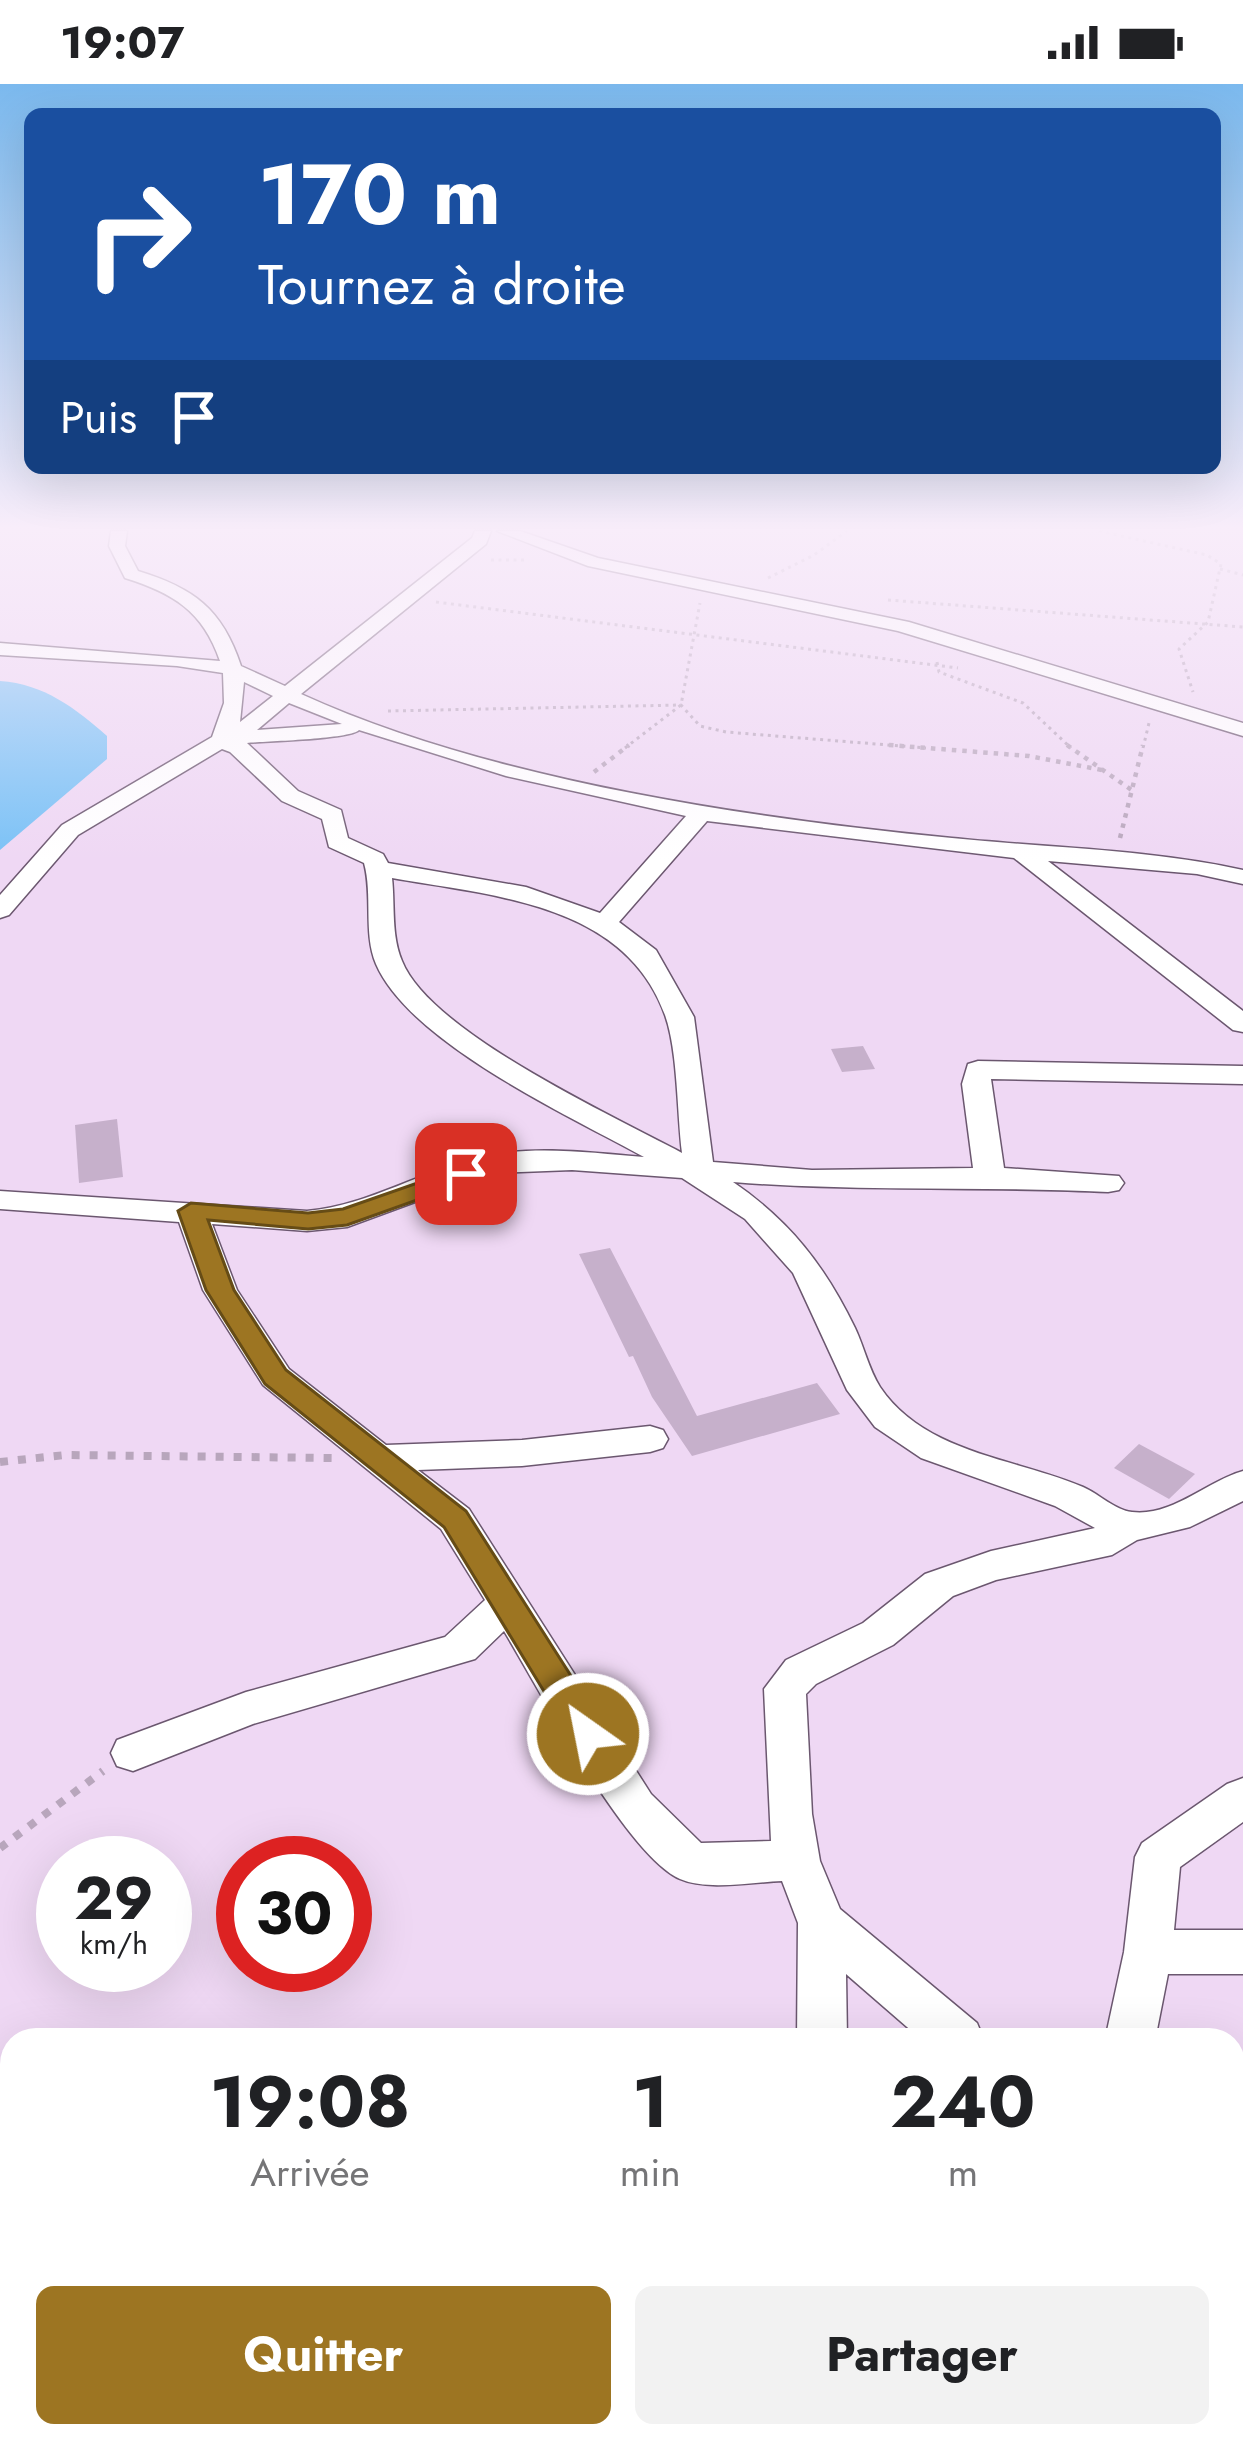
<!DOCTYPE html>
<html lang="fr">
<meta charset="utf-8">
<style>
body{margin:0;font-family:Jost,sans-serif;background:#f2f2f2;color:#202124;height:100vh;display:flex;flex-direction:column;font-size:45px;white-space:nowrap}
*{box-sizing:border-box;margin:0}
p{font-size:39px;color:#757577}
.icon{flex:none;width:66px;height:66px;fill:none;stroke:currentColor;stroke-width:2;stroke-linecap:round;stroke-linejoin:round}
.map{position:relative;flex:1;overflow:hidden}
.details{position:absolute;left:0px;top:1944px;width:1245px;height:420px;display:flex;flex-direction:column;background:#fff;border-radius:36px 36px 0 0;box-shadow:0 12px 48px #0002}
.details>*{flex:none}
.banner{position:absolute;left:24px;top:24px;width:1197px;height:366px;border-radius:18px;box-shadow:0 12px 48px #0002;background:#1a4fa0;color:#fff;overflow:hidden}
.speed{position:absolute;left:36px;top:1752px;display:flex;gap:24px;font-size:60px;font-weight:700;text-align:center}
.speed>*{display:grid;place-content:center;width:156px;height:156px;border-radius:50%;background:#fff;box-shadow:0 12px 48px #0002;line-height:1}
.speed small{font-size:30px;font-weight:400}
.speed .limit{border:18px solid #d22;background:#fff;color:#111}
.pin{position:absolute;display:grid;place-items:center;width:102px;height:102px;color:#fff;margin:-51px;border-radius:24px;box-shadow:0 6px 18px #0006}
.me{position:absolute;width:132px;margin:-66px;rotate:327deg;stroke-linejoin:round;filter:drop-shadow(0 0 9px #0008)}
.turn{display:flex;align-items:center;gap:42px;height:252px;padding:0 36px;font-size:54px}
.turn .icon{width:156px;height:156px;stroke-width:2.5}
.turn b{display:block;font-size:84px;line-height:102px}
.then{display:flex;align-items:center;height:114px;padding:0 36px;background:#0003;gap:24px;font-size:45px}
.eta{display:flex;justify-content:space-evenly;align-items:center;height:204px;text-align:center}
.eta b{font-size:72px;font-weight:700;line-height:84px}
.primary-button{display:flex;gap:24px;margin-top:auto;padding:24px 36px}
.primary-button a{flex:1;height:138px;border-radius:18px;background:#9d7522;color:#fff;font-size:48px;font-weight:700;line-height:138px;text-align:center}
.primary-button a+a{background:#f2f2f2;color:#202124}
.status{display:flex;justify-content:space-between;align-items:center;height:84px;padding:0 60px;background:#fff;direction:ltr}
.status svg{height:33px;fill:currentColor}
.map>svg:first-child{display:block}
.water{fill:#79c1f6}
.building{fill:#c6b0cb}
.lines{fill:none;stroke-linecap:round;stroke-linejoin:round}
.minor-casing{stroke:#6b576f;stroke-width:3}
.path-far3{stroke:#b8a6bc;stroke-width:3;stroke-dasharray:3 4.5;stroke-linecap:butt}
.path-far2{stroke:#b8a6bc;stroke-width:4.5;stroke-dasharray:4.5 6;stroke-linecap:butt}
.path-far1{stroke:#b8a6bc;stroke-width:8;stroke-dasharray:8 10;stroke-linecap:butt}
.path{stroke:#b8a6bc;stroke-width:9;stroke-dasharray:9 15;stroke-linecap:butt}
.minor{fill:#fff;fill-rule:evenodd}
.route{fill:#9d7522;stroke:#664c16;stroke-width:3}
</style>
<div class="status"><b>19:07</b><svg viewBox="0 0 49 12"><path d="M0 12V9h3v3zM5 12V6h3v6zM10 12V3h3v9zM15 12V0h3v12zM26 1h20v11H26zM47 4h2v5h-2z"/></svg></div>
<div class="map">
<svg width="1243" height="2364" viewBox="0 0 1243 2364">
<rect width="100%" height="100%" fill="#efd8f4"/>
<path class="water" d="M0,597C44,600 75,624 107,652V675L0,766Z"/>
<g class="building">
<polygon points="863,962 875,985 842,988 831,965"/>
<polygon points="117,1035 123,1093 79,1099 75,1041"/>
<polygon points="610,1164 697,1332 817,1299 840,1330 692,1372 652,1313 633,1272 629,1273 579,1170"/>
<polygon points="1139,1360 1195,1390 1169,1415 1114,1384"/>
</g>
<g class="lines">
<defs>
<g id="minor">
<path d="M111,447H127L125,462L138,487C193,504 222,524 241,582L285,602L472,454L475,447H491L486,460L301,610C489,696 746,734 952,754C1049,764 1148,765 1243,786V800L1197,790L1048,777L1243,927V948L1233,946L1014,774L707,737L619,838L656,866L694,933L713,1078L812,1086L973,1084L962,1000L968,980L978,977L1243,982V1000L991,995L1004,1084L1119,1092L1124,1099L1119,1106L1108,1108C983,1102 858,1108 733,1098C790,1137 825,1182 855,1244C864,1263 869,1286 880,1303C925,1370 1016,1374 1083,1403C1099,1410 1115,1426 1132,1428C1172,1433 1207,1397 1243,1387V1417L1190,1443L1137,1456L1112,1471L996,1496L953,1512L893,1561L816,1600L806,1610L812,1730L820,1777L840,1825L977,1939L984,1956H922L846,1890L847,1956H797L798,1839L782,1797C753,1798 707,1807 680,1795C626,1771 538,1603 504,1547L475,1575L253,1640L133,1687L117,1682L111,1669L117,1656L246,1608L445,1553L485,1516L441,1445L263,1301L203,1206L179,1138L0,1125V1107L307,1127C371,1121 424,1085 485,1072C536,1061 594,1069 644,1073C570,1032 410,959 376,880C363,849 373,811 364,779L329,763L322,735L282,717L230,668L222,665L78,751L9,831L0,834V811L62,741L212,653L224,619L223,589L177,582L0,571V559L220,577C203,527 173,509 125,494L109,462ZM244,598L273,612L240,638ZM289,619L342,640L257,646ZM359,646L506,692L686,732L600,829L526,803L388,779L383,770L348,754L341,726L298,707L247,659C268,657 351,655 359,646ZM392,794C493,812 625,819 665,931C678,967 677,1029 682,1069C613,1032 430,948 402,877C391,851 395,821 392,794ZM572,1086L682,1094L745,1135L793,1189L847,1306L875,1343L921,1374L1055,1422L1095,1444L991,1467L925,1490L863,1539L786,1576L764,1605L771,1757L701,1759L651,1710L469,1425L418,1386L522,1382L650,1368L663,1364L668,1355L663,1346L650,1342L522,1356L386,1361L289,1285L237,1206L212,1140L307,1147L347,1143L494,1089Z"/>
<polygon points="497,447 520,447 598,474 909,538 1243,639 1243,652 898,547 588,482"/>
<polygon points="1243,1694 1243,1738 1180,1783 1174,1846 1243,1846 1243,1890 1168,1890 1155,1956 1105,1956 1124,1868 1135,1773 1142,1759 1227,1700"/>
<polygon points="1233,2188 1243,2192 1243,2252 1233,2248"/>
<polygon points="662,2352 722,2352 721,2364 661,2364"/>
</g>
</defs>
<use href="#minor" class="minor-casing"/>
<g class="path-far3">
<polyline points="1099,447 1207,471 1221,480 1208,538 1179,565 1193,608"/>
<polyline points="491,476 526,476"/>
<polyline points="1220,485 1243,491"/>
<polyline points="768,494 814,471 847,447"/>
<polyline points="888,516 1243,543"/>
<polyline points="436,518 958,584"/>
<polyline points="937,578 939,588 1023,619 1071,664"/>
<polyline points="388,627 681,621 700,642 726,648 926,664"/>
<polyline points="625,664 681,621 700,519"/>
<polyline points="1143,664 1149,639"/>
</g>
<g class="path-far2">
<polyline points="889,661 1029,672 1102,686"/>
<polyline points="1067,661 1133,707"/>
<polyline points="594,688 629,661"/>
<polyline points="1120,754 1143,661"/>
</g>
<g class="path-far1">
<polyline points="0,1378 65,1371 332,1374"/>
<polyline points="0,1764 103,1687"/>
</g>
<g class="path">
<polyline points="0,2032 12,2043"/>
<polyline points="0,2235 12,2232"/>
</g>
<use href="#minor" class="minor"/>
</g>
<linearGradient id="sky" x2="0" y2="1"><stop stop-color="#7bb9ee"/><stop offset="0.57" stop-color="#f8edfa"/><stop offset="1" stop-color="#f8edfa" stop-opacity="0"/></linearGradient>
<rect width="1243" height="778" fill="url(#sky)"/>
<polygon class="route" points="466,1082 476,1084 479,1090 476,1095 347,1141 308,1145 208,1136 234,1206 286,1286 466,1427 601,1639 606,1650 601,1660 588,1664 576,1660 444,1443 265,1300 206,1206 178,1127 191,1119 308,1129 343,1125"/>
</svg>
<div class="speed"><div>29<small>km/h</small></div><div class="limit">30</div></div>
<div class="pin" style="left:466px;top:1090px;background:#d93025"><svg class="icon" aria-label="arrive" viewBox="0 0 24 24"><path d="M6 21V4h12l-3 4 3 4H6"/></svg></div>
<svg class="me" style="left:588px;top:1650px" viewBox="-20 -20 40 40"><circle r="17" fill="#9d7522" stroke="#fff" stroke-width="3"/><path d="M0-11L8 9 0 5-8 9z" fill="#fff"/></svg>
<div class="banner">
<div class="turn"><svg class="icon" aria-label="right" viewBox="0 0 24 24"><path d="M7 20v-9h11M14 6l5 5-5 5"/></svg><div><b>170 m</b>Tournez à droite</div></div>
<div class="then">Puis<svg class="icon" aria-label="arrive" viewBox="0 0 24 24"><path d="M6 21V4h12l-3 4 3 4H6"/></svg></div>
</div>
<section class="details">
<div class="eta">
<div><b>19:08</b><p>Arrivée</p></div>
<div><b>1</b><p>min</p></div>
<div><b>240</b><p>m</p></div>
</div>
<div class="primary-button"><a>Quitter</a><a>Partager</a></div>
</section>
</div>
